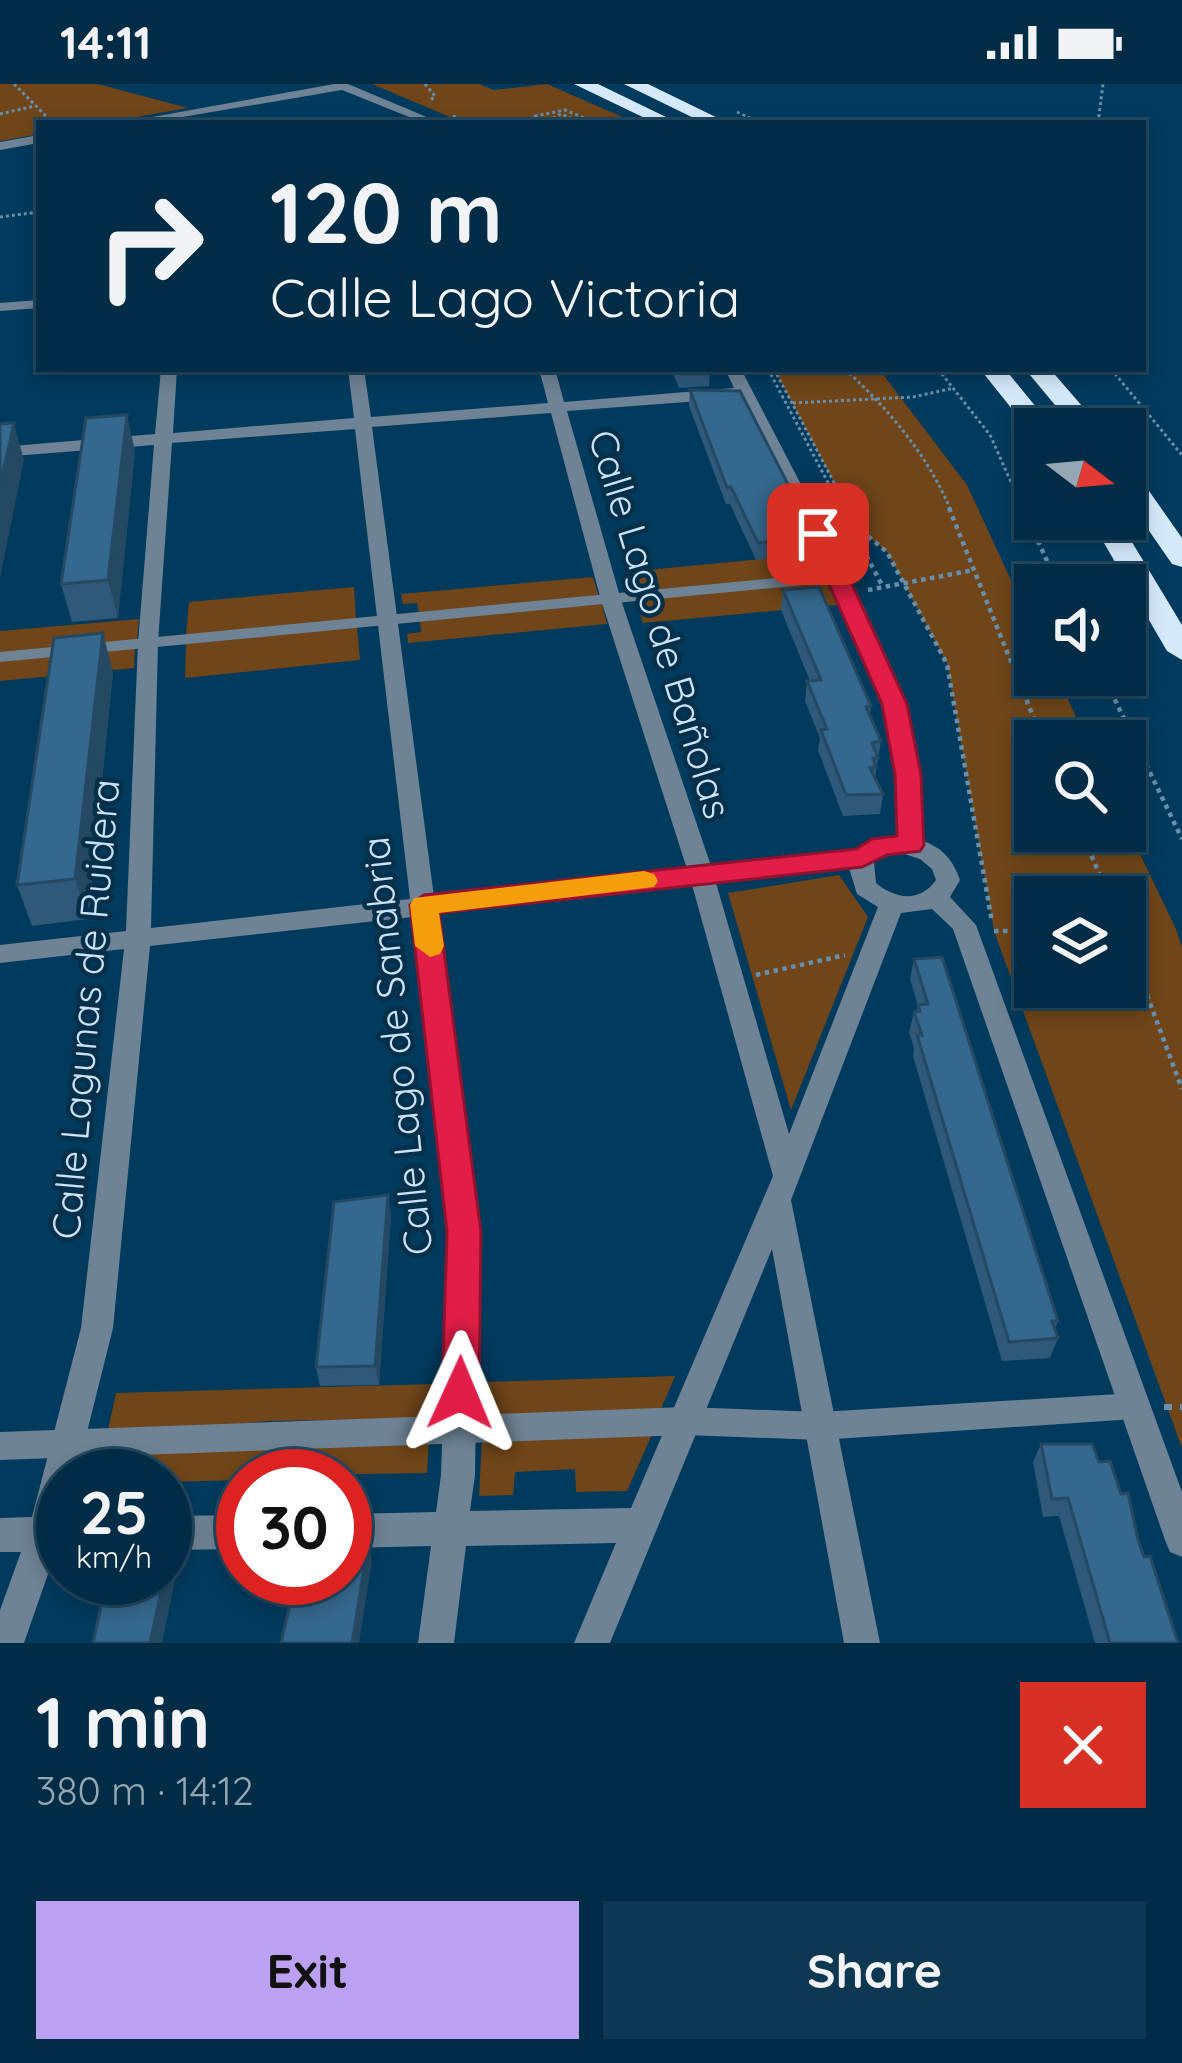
<!DOCTYPE html>
<meta charset="utf-8">
<style>
body{margin:0;font-family:Quicksand,sans-serif;background:#0e3851;color:#f1f3f6;height:100vh;display:flex;flex-direction:column;font-size:45px;white-space:nowrap}
*{box-sizing:border-box;margin:0}
p{font-size:39px;color:#95a7b3}
.icon{flex:none;width:66px;height:66px;fill:none;stroke:currentColor;stroke-width:2;stroke-linecap:round;stroke-linejoin:round}
.map{position:relative;height:1559px;overflow:hidden}
.details{display:flex;flex-direction:column;background:#002c46;flex:1}
.details>*{flex:none}
.guide{position:absolute;left:36px;top:36px;width:1110px;height:252px;border-radius:0px;box-shadow:0 6px 18px #0003,0 0 0 3px #22485f;background:#002c46;color:#f1f3f6;overflow:hidden}
.needle{width:78px;rotate:106deg}
.tools{position:absolute;left:1014px;top:324px;display:grid;gap:24px}
.tools a{display:grid;place-items:center;width:132px;height:132px;border-radius:0px;background:#002c46;box-shadow:0 6px 18px #0003,0 0 0 3px #22485f;font-size:60px}
.speed{position:absolute;left:36px;top:1365px;display:flex;gap:24px;font-size:60px;font-weight:700;text-align:center}
.speed>*{display:grid;place-content:center;width:156px;height:156px;border-radius:50%;background:#002c46;box-shadow:0 6px 18px #0003,0 0 0 3px #22485f;line-height:1}
.speed small{font-size:30px;font-weight:400}
.speed .limit{border:18px solid #d22;background:#fff;color:#111}
.pin{position:absolute;display:grid;place-items:center;width:102px;height:102px;color:#fff;margin:-51px;border-radius:24px;box-shadow:0 6px 18px #0006}
.me{position:absolute;width:132px;margin:-66px;rotate:1deg;stroke-linejoin:round;filter:drop-shadow(0 0 9px #0008)}
.turn{display:flex;align-items:center;gap:42px;height:252px;padding:0 36px;font-size:54px}
.turn .icon{width:156px;height:156px;stroke-width:2.5}
.turn b{display:block;font-size:84px;line-height:102px}
.round{display:grid;place-items:center;flex:none;width:126px;height:126px;border-radius:0px;background:#0e3851}
.overview{display:flex;align-items:center;justify-content:space-between;height:204px;padding:0 36px}
h1{font-size:72px;font-weight:800;line-height:90px}
.action{display:flex;gap:24px;margin-top:auto;padding:24px 36px}
.action a{flex:1;height:138px;border-radius:0px;background:#bca0f2;color:#111;font-size:48px;font-weight:800;line-height:138px;text-align:center}
.action a+a{background:#0e3851;color:#f1f3f6}
.status{display:flex;justify-content:space-between;align-items:center;height:84px;padding:0 60px;background:#002c46;direction:ltr}
.status svg{height:33px;fill:currentColor}
.map>svg:first-child{display:block}
.green{fill:#6f4519;fill-rule:evenodd}
.lines{fill:none;stroke-linecap:round;stroke-linejoin:round}
.path-far2{stroke:#6690ac;stroke-width:3;stroke-dasharray:3 3;stroke-linecap:butt}
.path-far1{stroke:#6690ac;stroke-width:4.5;stroke-dasharray:4.5 4.5;stroke-linecap:butt}
.path{stroke:#6690ac;stroke-width:6;stroke-dasharray:8 8;stroke-linecap:butt}
.pedestrian{fill:#6e8395;fill-rule:evenodd}
.minor{fill:#6e8395;fill-rule:evenodd}
.motorway{fill:#d4e9fa;fill-rule:evenodd}
.wall{fill:#2e597a}
.shaded-wall{fill:#254963}
.building{fill:#35688e;stroke:#254963;stroke-width:3}
.route{fill:#e11d48;stroke:#92132f;stroke-width:3}
.slow{fill:#f59e0b}
.labels{text-anchor:middle;dominant-baseline:central;stroke-width:9;stroke-linejoin:round;paint-order:stroke}
.street-label{font-size:39px;fill:#c9e3f8;stroke:#062f4a}
</style>
<div class="status"><b>14:11</b><svg viewBox="0 0 49 12"><path d="M0 12V9h3v3zM5 12V6h3v6zM10 12V3h3v9zM15 12V0h3v12zM26 1h20v11H26zM47 4h2v5h-2z"/></svg></div>
<div class="map">
<svg width="1182" height="1559" viewBox="0 0 1182 1559">
<rect width="100%" height="100%" fill="#003a5d"/>
<g class="green">
<polygon points="0,0 98,0 188,24 103,39 39,39 39,50 0,57"/>
<polygon points="372,0 479,0 494,6 547,0 636,39 464,39"/>
<path d="M774,285H879L967,401L1035,548V591H1057L1087,657H1035V747H1125V739L1176,845L1182,863V1364L994,847L947,580L887,468L858,444ZM1035,813H1125V903H1035Z"/>
<polygon points="813,470 823,492 634,509 627,488"/>
<polygon points="593,493 599,513 419,530 417,519 403,520 401,510"/>
<polygon points="826,498 837,521 643,539 636,516"/>
<polygon points="354,503 356,536 186,551 189,518"/>
<polygon points="602,520 607,540 408,559 407,550 421,548 420,537"/>
<polygon points="139,535 137,556 0,569 0,547"/>
<polygon points="357,543 360,576 185,594 186,560"/>
<polygon points="135,563 134,584 0,597 0,576"/>
<polygon points="839,791 868,833 791,1026 728,809"/>
<polygon points="675,1292 659,1330 484,1336 485,1298"/>
<polygon points="435,1300 431,1331 410,1335 269,1337 154,1348 108,1346 116,1309"/>
<polygon points="653,1348 627,1407 576,1408 575,1385 515,1388 513,1411 479,1412 482,1355"/>
<polygon points="429,1355 427,1389 243,1392 243,1396 165,1398 165,1392 97,1392 101,1368"/>
</g>
<g class="lines">
<g class="path-far2">
<polyline points="14,0 53,39"/>
<polyline points="425,0 435,12 429,18"/>
<polyline points="737,28 761,39"/>
<polyline points="0,30 35,22"/>
<polyline points="453,32 471,39"/>
<polyline points="562,39 570,39"/>
<polyline points="583,39 561,30 544,39 535,32 565,26 597,39"/>
<polyline points="1098,39 1103,0"/>
<polyline points="0,133 39,128"/>
<polyline points="768,285 843,427"/>
<polyline points="774,285 849,427"/>
<path d="M845,285C889,326 928,371 951,427"/>
<polyline points="938,285 990,351 1024,427"/>
<polyline points="1111,285 1182,371"/>
<polyline points="793,319 913,313 954,304"/>
</g>
<g class="path-far1">
<polyline points="841,424 883,503"/>
<polyline points="847,424 858,444 887,468 947,580 992,838"/>
<polyline points="949,424 1043,657"/>
<polyline points="1023,424 1058,501"/>
<polyline points="868,506 974,486"/>
<polyline points="1103,591 1182,755"/>
<polyline points="1081,747 1109,813"/>
<polyline points="994,847 1035,847"/>
<polyline points="1125,852 1182,1005"/>
<polyline points="756,891 845,871"/>
</g>
<polyline class="path" points="1164,1323 1182,1323"/>
<g class="pedestrian">
<polygon points="39,216 39,224 0,227 0,219"/>
<polygon points="839,488 845,489 845,497 0,578 0,568"/>
<polygon points="1135,1309 1145,1313 1149,1322 1145,1331 1135,1335 820,1356 685,1351 0,1376 0,1348 685,1323 820,1328"/>
</g>
<g class="minor">
<polygon points="334,0 348,0 441,39 424,39 342,6 147,39 119,39"/>
<polygon points="39,51 39,59 0,66 0,58"/>
<path d="M161,285H177L173,349L354,334L348,285H364L371,333L548,319L539,285H555L564,318L734,304L725,285H741L858,510L900,602L919,691L923,757C943,764 953,776 960,796L950,813L976,841L1182,1408V1473L1170,1468L1165,1456L953,845L932,825L901,829L791,1116L880,1559H844L772,1165L610,1559H574L616,1459L466,1462L454,1559H418L431,1462L345,1464V1430L436,1428L441,1391L449,1148L412,833L150,862L113,1244L76,1392H63V1467H56L24,1559H0V1526L21,1468H0V1434L32,1433L81,1244L124,865L0,879V861L126,847L138,559L154,361L0,373V363L155,350ZM739,314L838,510L878,602L897,691L899,751L873,755L856,766L711,782L621,516L567,327ZM551,329L601,516L687,785L434,813L372,343ZM355,345L410,815L151,844L158,559L172,359ZM895,767L920,775L932,785L936,796C920,819 895,815 876,799L874,778ZM849,784L857,810L878,823L789,1050L716,799ZM692,801L773,1092L631,1424L470,1427L475,1391L479,1148L437,830Z"/>
<polygon points="243,1431 243,1465 165,1466 165,1432"/>
</g>
<g class="motorway">
<polygon points="574,0 598,0 666,33 651,37"/>
<polygon points="624,0 648,0 728,39 704,39"/>
<polygon points="980,285 1005,285 1054,345 1035,345 1032,350"/>
<polygon points="1025,285 1050,285 1102,345 1075,345"/>
<polygon points="1125,385 1135,387 1182,454 1182,483 1172,480 1125,412"/>
<polygon points="1090,435 1118,435 1182,541 1182,576 1167,567"/>
</g>
</g>
<g class="wall">
<polygon points="671,285 710,285 709,302 679,304"/>
<polygon points="690,306 815,453 813,470 756,476 730,420 726,420 689,322"/>
<polygon points="135,367 118,534 72,538 61,500"/>
<polygon points="783,506 871,622 870,631 881,657 875,693 883,710 880,730 843,732 818,666 820,654 805,617 807,597 810,597 781,526"/>
<polygon points="113,588 88,835 32,842 17,801"/>
<polygon points="914,875 1058,1237 1055,1245 1058,1254 1050,1274 1002,1277 913,972 914,964 909,948 914,928 916,928 918,922 910,895"/>
<polygon points="391,1131 379,1301 320,1302 316,1283"/>
<polygon points="1041,1360 1099,1378 1138,1456 1178,1559 1095,1559 1059,1432 1043,1433 1033,1378"/>
</g>
<g class="shaded-wall">
<polygon points="127,331 135,367 118,534 108,496"/>
<polygon points="14,339 24,376 0,494 0,402"/>
<polygon points="103,549 113,588 88,835 75,795"/>
<polygon points="388,1111 391,1131 379,1301 375,1282"/>
<polygon points="368,1460 372,1477 359,1559 352,1559"/>
<polygon points="169,1469 177,1486 162,1559 150,1559"/>
</g>
<g class="building">
<polygon points="690,306 740,307 815,453 758,459 731,403 727,404"/>
<polygon points="127,331 108,496 61,500 86,334"/>
<polygon points="14,339 0,402 0,340"/>
<polygon points="819,503 871,622 866,623 881,657 872,659 878,674 873,674 876,683 870,684 883,710 846,711 821,646 827,645 807,597 821,596 783,506"/>
<polygon points="103,549 75,795 17,801 54,554"/>
<polygon points="942,873 1058,1237 1052,1237 1058,1254 1009,1258 917,951 922,951 914,928 920,927 918,921 928,920 914,875"/>
<polygon points="388,1111 375,1282 316,1283 334,1118"/>
<polygon points="1041,1360 1092,1360 1099,1378 1110,1377 1121,1410 1128,1409 1138,1456 1144,1473 1150,1472 1178,1559 1110,1559 1068,1414 1052,1415"/>
<polygon points="345,1458 368,1460 352,1559 281,1559 296,1494 345,1494"/>
<polygon points="107,1494 164,1494 150,1559 93,1559"/>
</g>
<polygon class="route" points="818,444 829,450 907,620 921,691 924,761 920,767 887,771 862,783 439,829 481,1148 479,1309 474,1321 460,1326 447,1321 442,1309 447,1148 410,821 424,811 856,765 872,755 897,752 895,691 882,620 807,450"/>
<polygon class="slow" points="644,787 654,790 658,797 654,803 439,829 444,862 440,870 430,873 415,862 410,821 414,814"/>
<g class="labels">
<g class="street-label">
<text transform="translate(661 540) rotate(73)">Calle Lago de Bañolas</text>
<text transform="translate(85 925) rotate(-85)">Calle Lagunas de Ruidera</text>
<text transform="translate(396 962) rotate(-96)">Calle Lago de Sanabria</text>
</g>
</g>
</svg>
<div class="tools">
<a><svg class="needle" viewBox="-14 -14 28 28"><path d="M0-13l5 13h-10z" fill="#e53935"/><path d="M0 13l5-13h-10z" fill="#95a7b3"/></svg></a>
<a><svg class="icon" aria-label="sound" viewBox="0 0 24 24"><path d="M4 9h4l5-4v14l-5-4H4zM17 9q2 3 0 6"/></svg></a>
<a><svg class="icon" aria-label="search" viewBox="0 0 24 24"><circle cx="10" cy="10" r="6"/><path d="M15 15l6 6"/></svg></a>
<a><svg class="icon" aria-label="layers" viewBox="0 0 24 24"><path d="M12 4l9 5-9 5-9-5zM3 14l9 5 9-5"/></svg></a>
</div>
<div class="speed"><div>25<small>km/h</small></div><div class="limit">30</div></div>
<div class="pin" style="left:818px;top:450px;background:#d93025"><svg class="icon" aria-label="arrive" viewBox="0 0 24 24"><path d="M6 21V4h12l-3 4 3 4H6"/></svg></div>
<svg class="me" style="left:460px;top:1309px" viewBox="-20 -20 40 40"><path d="M0-17L14 15 0 8-14 15z" fill="#e11d48" stroke="#fff" stroke-width="4"/></svg>
<div class="guide">
<div class="turn"><svg class="icon" aria-label="right" viewBox="0 0 24 24"><path d="M7 20v-9h11M14 6l5 5-5 5"/></svg><div><b>120 m</b>Calle Lago Victoria</div></div>
</div>
</div>
<section class="details">
<div class="overview"><div><h1>1 min</h1><p>380 m · 14:12</p></div><a class="round" style="background:#d93025;color:#fff"><svg class="icon" aria-label="close" viewBox="0 0 24 24"><path d="M6 6l12 12M18 6L6 18"/></svg></a></div>
<div class="action"><a>Exit</a><a>Share</a></div>
</section>
